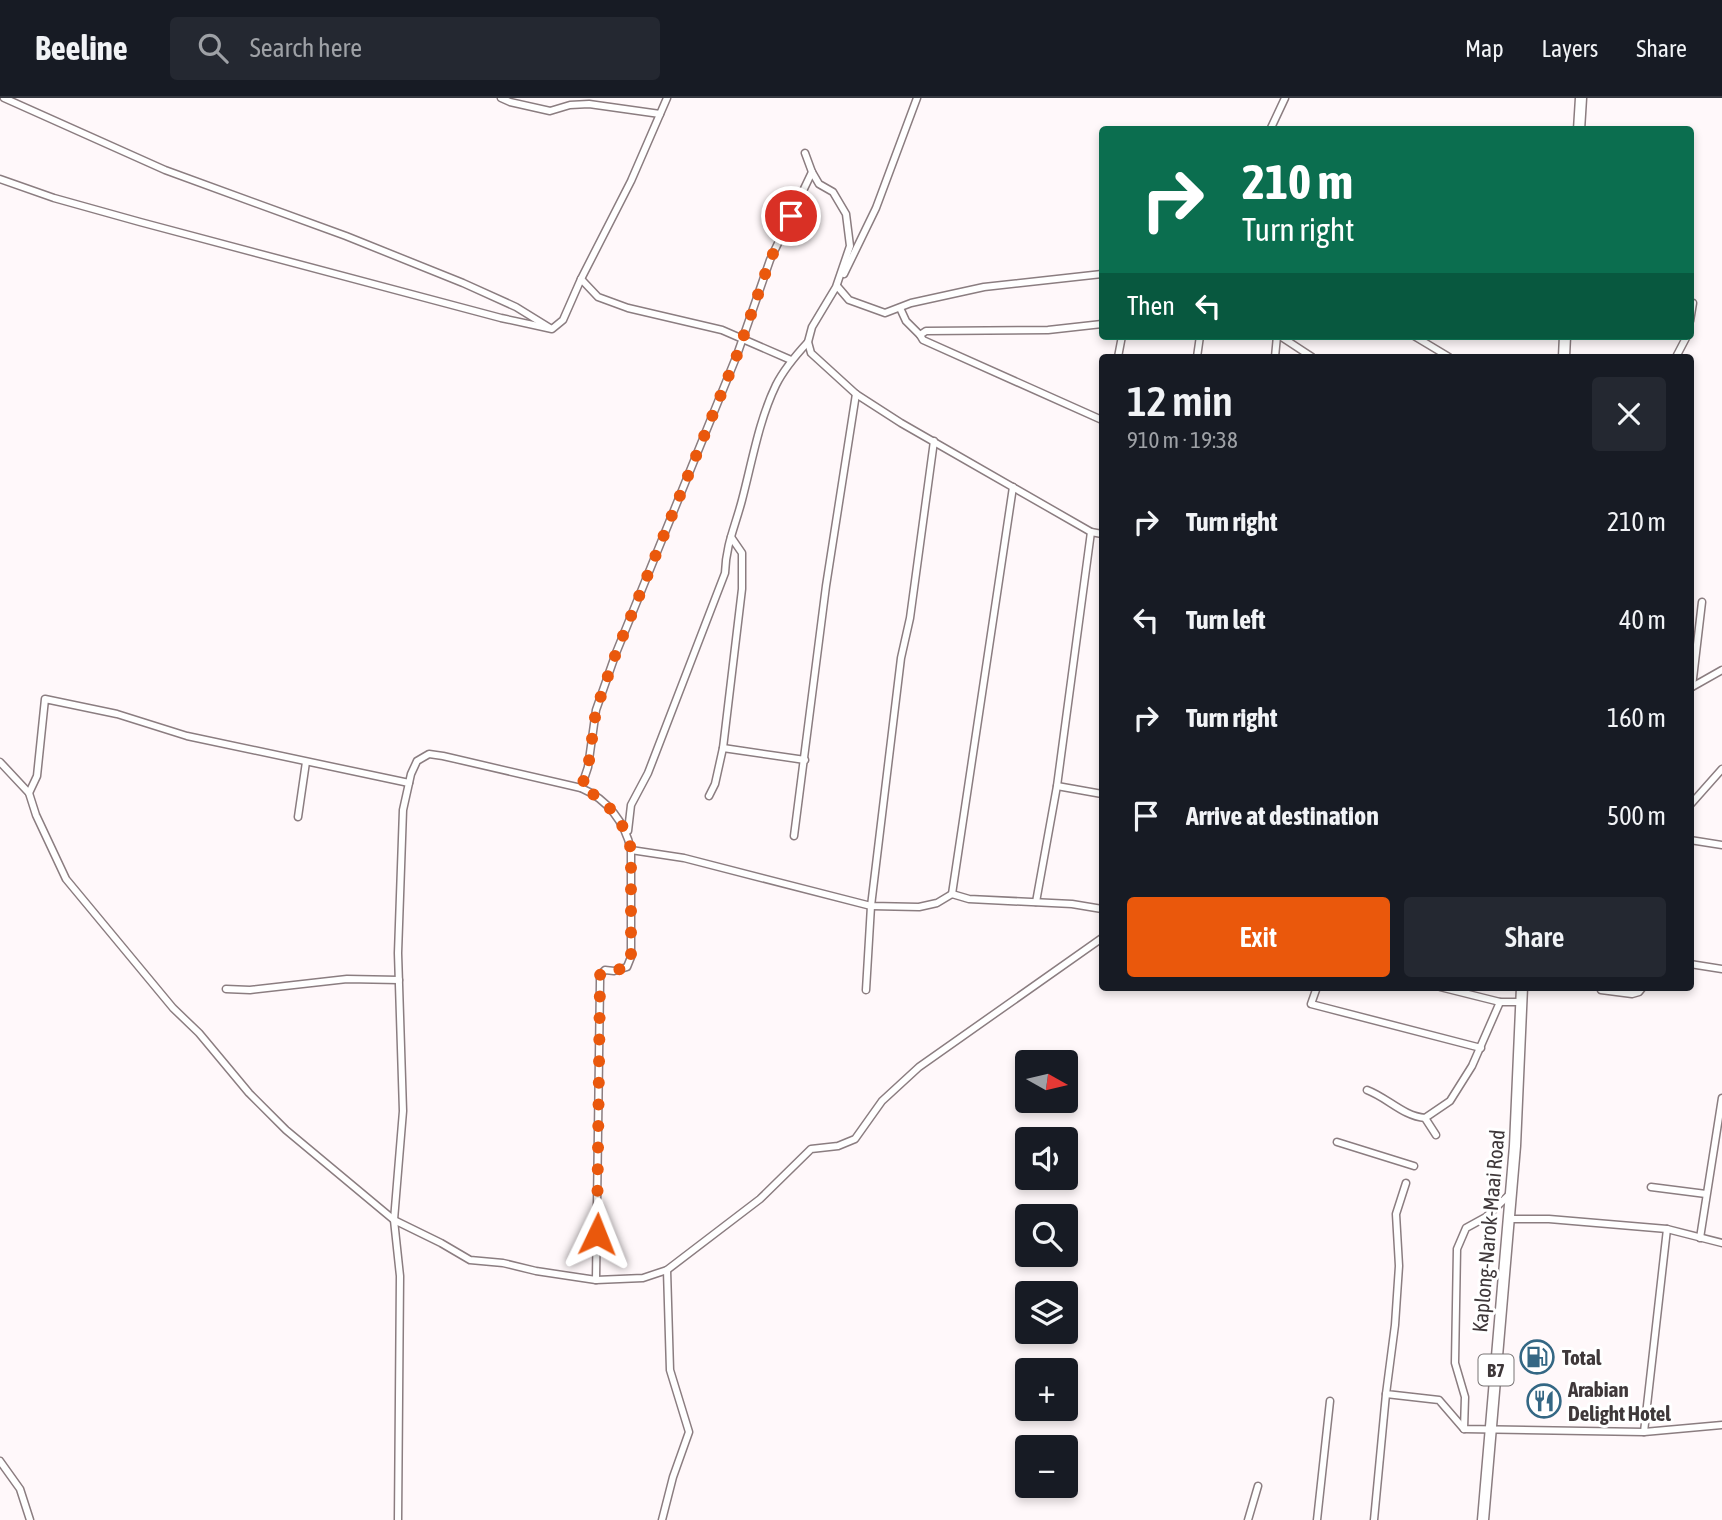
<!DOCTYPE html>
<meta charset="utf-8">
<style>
body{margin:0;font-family:"Asap Condensed",sans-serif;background:#242831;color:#f1f3f6;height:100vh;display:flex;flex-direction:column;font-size:26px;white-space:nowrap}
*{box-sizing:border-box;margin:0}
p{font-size:23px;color:#9ea1a6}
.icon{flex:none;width:38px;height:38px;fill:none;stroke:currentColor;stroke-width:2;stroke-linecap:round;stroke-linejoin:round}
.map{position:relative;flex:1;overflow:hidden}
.side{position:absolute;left:1099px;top:256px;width:595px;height:637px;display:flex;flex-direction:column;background:#171b24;border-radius:7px;box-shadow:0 4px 10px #0003}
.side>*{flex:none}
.banner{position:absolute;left:1099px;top:28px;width:595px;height:214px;border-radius:7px;box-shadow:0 4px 10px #0003;background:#0b6e4f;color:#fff;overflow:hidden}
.needle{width:46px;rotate:98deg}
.fabs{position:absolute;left:1015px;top:952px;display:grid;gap:14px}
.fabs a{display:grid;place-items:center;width:63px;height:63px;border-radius:7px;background:#171b24;box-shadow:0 4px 10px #0003;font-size:35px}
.pin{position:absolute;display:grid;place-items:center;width:60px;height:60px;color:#fff;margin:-30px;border:4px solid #fff;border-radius:50%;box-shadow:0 2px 7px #0007}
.me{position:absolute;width:77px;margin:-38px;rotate:2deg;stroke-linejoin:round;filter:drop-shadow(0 0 5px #0008)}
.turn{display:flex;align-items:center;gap:24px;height:147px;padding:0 28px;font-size:32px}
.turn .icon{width:91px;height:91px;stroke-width:2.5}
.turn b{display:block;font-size:49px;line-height:60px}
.then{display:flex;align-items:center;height:66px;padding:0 28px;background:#0003;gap:14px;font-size:26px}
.round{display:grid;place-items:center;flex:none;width:74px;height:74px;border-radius:7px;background:#242831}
.overview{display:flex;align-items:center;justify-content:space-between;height:119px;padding:0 28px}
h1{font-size:42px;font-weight:600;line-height:52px}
.primary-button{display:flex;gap:14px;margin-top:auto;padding:14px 28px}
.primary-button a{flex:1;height:80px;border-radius:7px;background:#ea580c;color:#fff;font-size:28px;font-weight:600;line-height:80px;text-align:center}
.primary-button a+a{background:#242831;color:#f1f3f6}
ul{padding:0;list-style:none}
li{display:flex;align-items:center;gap:21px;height:98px;padding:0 28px}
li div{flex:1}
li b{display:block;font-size:26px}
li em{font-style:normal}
header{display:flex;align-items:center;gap:42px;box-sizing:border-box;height:98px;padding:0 35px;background:#171b24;border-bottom:2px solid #363941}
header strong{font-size:33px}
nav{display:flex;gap:38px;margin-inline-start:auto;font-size:24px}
.search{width:490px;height:63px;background:#242831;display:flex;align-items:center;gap:18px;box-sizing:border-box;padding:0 24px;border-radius:7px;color:#9ea1a6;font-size:26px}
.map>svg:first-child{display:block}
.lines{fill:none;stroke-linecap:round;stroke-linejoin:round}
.minor-casing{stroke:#8b7d80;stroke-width:9}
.trunk-casing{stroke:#8b7d80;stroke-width:13}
.minor{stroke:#fff;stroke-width:6}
.trunk{stroke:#fff;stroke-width:10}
.route{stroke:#ea580c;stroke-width:12;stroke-dasharray:0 21.6}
.labels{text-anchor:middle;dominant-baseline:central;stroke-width:6;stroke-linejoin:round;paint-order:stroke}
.shield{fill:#fff;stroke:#797475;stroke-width:2}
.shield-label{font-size:19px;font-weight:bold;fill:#3f383a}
.street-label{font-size:21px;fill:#3f383a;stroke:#fff}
.poi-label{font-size:21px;font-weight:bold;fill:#3f383a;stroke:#fff;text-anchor:start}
</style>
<header>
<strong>Beeline</strong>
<div class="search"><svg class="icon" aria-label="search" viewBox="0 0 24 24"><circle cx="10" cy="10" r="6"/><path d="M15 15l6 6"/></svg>Search here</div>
<nav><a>Map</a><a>Layers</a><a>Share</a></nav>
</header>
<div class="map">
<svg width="1722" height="1422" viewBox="0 0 1722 1422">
<rect width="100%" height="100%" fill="#fff8fa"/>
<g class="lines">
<defs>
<g id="minor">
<polyline points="4,0 165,72 346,138 463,185 516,209 550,230"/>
<polyline points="501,0 510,4 550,13 570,7 589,6 660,16"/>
<polyline points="1270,32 1285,0"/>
<polyline points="805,55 812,74 819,86 833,94 846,116 850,148 836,189 812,229 808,244 811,255 856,296 901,325 1091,434 1102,436"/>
<polyline points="0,81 54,100 140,124 501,220 552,231 563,222 581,181 631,83 667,0"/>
<polyline points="844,176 876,110 917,0"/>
<polyline points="581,181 598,199 628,210 722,232 791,262"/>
<polyline points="837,188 849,202 885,215 911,205 984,189 1102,176"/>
<polyline points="900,210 906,223 920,237"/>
<polyline points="1690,223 1693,205"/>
<polyline points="1102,226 1048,232 926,233 920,237 923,242 1102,322"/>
<polyline points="1280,238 1312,259"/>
<polyline points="1414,238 1449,259"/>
<polyline points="1118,259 1122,238"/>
<polyline points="1197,259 1200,238"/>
<polyline points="1275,259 1277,238"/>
<polyline points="1676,259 1687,238"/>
<polyline points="1692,589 1702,504"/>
<polyline points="1692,589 1722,572"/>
<polyline points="723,650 805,662"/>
<polyline points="0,664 29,695 36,717 66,781 173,910 199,935 249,995 286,1032 394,1122 441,1145 470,1162 503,1165 536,1173 596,1182 643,1180 667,1172 760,1101 811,1051 838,1048 855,1041 882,1003 919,969 1102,840"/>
<polyline points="1057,688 1102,696"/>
<polyline points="581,690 588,669 596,612 616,555 737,257 770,162 812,74"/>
<polyline points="29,695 37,678 45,601 117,616 187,638 409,685"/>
<polyline points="709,698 715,686 723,650 742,491 742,455 731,439"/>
<polyline points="1690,707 1722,671"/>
<polyline points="298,719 306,664"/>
<path d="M628,733L631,707L648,675L725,475C726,446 735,429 742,402C752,364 759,322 776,287C784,271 796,257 808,244"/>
<polyline points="794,738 826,488 856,296"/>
<polyline points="1690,742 1722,747"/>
<polyline points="631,752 684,760 871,808 919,809 937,805 952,796 969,801 1072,806 1102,811"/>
<polyline points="952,796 1013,389"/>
<polyline points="1036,804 1057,688 1091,434"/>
<polyline points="1690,866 1722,871"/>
<polyline points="1317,889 1311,906 1481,950"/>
<polyline points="1440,889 1500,904 1521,904"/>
<polyline points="226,891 250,892 347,881 399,882"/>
<polyline points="866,892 871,808 901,560 910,520 934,343"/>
<polyline points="1601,892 1632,896 1639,894 1643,889"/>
<path d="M1367,992C1388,1000 1403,1018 1425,1020L1436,1037"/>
<polyline points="1425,1020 1450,1003 1472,968 1500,904"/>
<polyline points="1337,1044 1414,1068"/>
<polyline points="1406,1085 1396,1116 1399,1168 1395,1227 1386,1296 1439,1302 1464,1331"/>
<polyline points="1651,1089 1706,1096"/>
<polyline points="1511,1095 1486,1119 1466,1130 1457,1151 1455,1265 1465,1299 1464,1331 1644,1334 1722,1327"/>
<polyline points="1509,1121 1549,1121 1667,1131 1722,1145"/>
<polyline points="1700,1140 1722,1000"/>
<polyline points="1644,1334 1667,1131"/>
<polyline points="0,1363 20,1391 30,1422"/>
<path d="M398,1422L400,1178L394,1122L403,1013L398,855L403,712L411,676L417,663L429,656L443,658L581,690C607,701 625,724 631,752V859L627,869L614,873L605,872L600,877V884L596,1182"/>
<polyline points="662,1422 673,1379 689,1334 670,1272 667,1172"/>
<polyline points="1248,1422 1258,1388"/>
<polyline points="1317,1422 1330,1303"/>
<polyline points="1374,1422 1386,1296"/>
</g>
<g id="trunk">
<polyline points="1579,32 1581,0"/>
<polyline points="1564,259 1565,238"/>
<polyline points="1483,1422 1515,1048 1522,889"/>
</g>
</defs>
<use href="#minor" class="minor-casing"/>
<use href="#trunk" class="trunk-casing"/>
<use href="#minor" class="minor"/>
<use href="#trunk" class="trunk"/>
</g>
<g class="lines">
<path class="route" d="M597,1136L600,884V877L605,872L614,873L627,869L631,859V752C625,724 607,701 581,690L588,670L596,612L616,555L737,257L770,162L791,118"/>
</g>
<defs>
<symbol id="fuel-ring" viewBox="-11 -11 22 22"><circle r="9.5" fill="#fff" stroke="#346784" stroke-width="1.5"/><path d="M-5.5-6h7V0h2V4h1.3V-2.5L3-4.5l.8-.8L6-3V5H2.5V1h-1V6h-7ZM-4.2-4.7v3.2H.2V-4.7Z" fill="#346784"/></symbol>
<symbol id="restaurant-ring" viewBox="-11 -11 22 22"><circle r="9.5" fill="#fff" stroke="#346784" stroke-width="1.5"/><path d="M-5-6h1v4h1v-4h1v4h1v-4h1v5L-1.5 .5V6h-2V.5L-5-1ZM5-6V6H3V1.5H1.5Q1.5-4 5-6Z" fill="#346784"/></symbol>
</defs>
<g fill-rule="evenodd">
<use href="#fuel-ring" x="1518" y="1240" width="38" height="38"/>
<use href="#restaurant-ring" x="1525" y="1284" width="38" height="38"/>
</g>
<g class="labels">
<rect class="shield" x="1478.5" y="1256.5" width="35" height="31" rx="5"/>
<g class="shield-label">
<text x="1496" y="1272">B7</text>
</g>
<g class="street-label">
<text transform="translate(1488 1133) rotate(-85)">Kaplong-Narok-Maai Road</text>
</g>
<g class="poi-label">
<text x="1562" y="1259">Total</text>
<text x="1568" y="1291">Arabian<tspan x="1568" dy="24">Delight Hotel</tspan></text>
</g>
</g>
</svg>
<div class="fabs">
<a><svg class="needle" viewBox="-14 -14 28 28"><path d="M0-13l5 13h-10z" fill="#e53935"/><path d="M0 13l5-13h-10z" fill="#9ea1a6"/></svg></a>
<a><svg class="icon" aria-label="sound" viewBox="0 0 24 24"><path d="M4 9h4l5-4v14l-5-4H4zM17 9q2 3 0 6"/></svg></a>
<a><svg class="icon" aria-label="search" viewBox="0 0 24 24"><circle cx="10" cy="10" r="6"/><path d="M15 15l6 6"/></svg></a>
<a><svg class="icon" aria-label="layers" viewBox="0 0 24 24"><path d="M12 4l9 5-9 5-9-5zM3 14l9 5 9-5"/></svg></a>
<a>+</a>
<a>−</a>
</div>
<div class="pin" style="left:791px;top:118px;background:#d93025"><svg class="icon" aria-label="arrive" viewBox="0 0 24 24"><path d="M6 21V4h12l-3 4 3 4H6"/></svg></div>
<svg class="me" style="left:597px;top:1136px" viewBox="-20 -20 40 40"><path d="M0-17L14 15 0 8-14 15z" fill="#ea580c" stroke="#fff" stroke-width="4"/></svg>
<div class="banner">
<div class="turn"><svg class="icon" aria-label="right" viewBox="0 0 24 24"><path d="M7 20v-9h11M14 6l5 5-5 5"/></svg><div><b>210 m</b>Turn right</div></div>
<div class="then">Then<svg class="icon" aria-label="left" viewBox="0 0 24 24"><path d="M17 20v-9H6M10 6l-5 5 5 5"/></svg></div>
</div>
<section class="side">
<div class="overview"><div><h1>12 min</h1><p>910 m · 19:38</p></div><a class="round"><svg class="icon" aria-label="close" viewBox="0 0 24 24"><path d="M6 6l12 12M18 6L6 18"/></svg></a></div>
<ul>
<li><svg class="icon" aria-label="right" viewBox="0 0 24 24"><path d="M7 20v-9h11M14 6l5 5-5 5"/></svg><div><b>Turn right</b></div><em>210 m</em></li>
<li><svg class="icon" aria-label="left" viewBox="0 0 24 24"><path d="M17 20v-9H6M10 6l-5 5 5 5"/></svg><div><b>Turn left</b></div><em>40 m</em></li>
<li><svg class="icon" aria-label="right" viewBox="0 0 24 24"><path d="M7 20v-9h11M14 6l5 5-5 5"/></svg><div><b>Turn right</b></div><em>160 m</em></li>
<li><svg class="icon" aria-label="arrive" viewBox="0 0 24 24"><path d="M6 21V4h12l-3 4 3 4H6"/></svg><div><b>Arrive at destination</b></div><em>500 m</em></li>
</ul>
<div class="primary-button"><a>Exit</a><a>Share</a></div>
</section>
</div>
